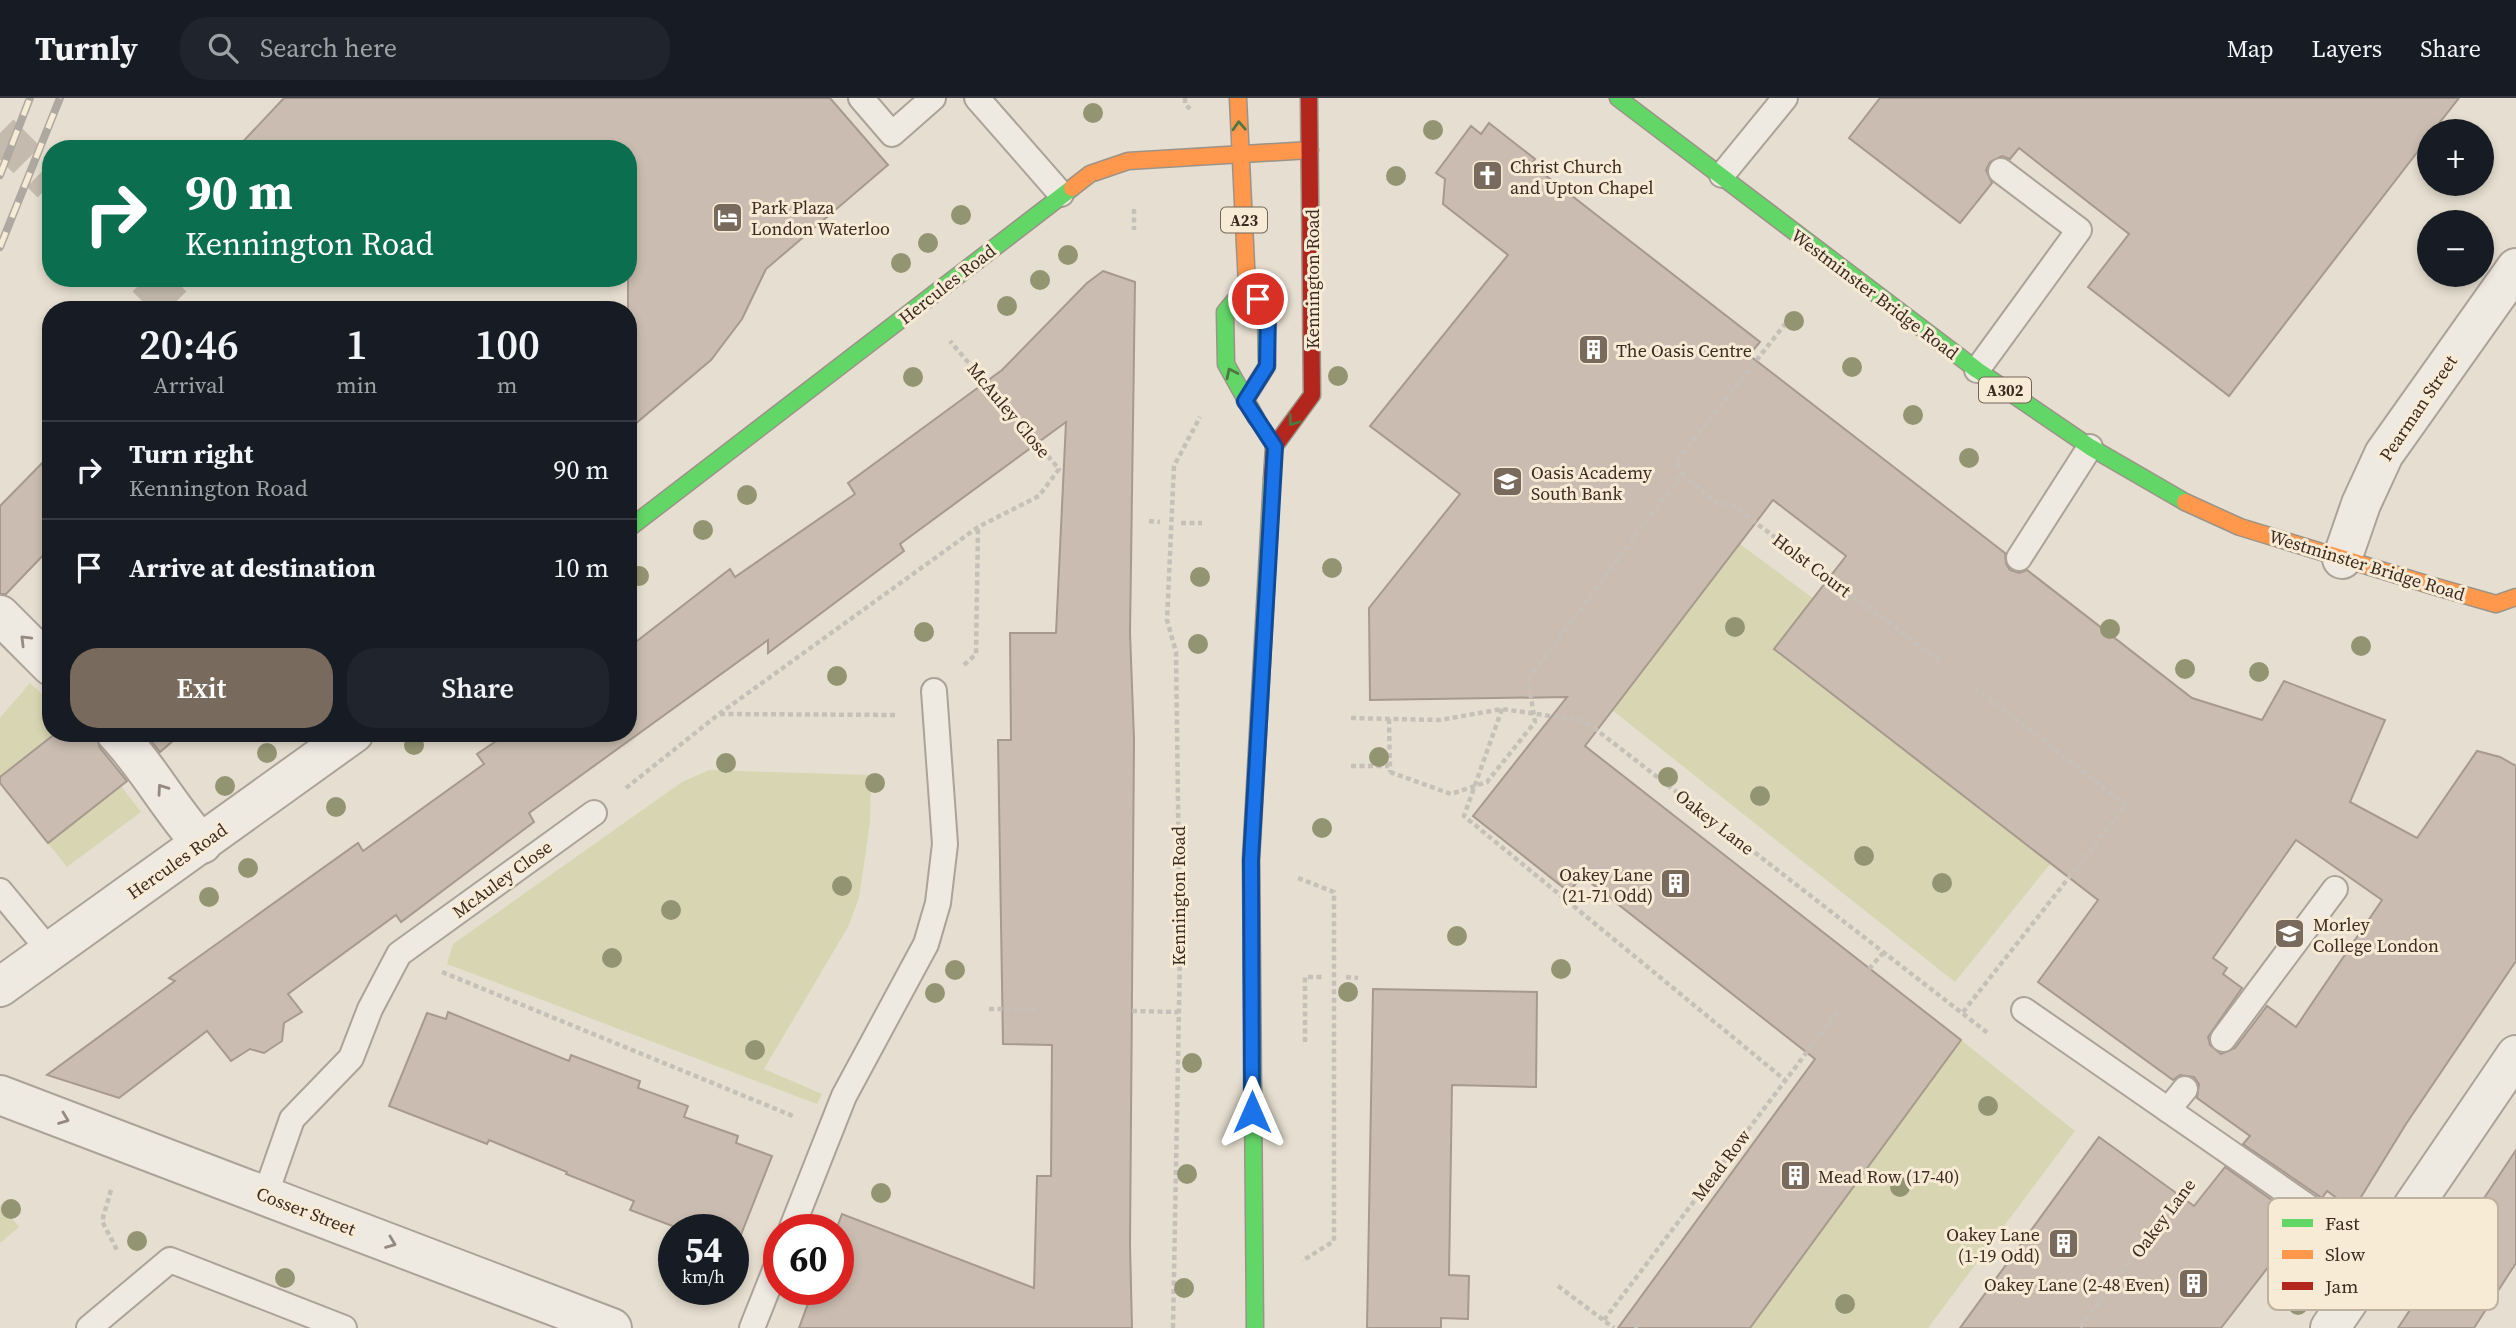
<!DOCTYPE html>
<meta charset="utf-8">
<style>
body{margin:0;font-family:"Source Serif 4",serif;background:#20242c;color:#f1f3f6;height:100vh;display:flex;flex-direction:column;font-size:26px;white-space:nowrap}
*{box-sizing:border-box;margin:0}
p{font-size:23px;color:#9ea1a6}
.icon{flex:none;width:38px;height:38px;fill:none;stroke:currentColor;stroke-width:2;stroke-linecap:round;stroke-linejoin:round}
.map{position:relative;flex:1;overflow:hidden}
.panel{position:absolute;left:42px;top:203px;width:595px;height:441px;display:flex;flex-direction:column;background:#171b24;border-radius:28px;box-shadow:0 4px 10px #0003}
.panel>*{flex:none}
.guide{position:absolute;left:42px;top:42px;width:595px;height:147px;border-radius:28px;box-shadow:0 4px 10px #0003;background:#0b6e4f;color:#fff;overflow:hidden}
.fabs{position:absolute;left:2417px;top:21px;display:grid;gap:14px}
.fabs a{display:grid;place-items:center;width:77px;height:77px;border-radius:50%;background:#171b24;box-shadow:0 4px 10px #0003;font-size:35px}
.speed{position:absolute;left:658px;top:1116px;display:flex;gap:14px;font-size:35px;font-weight:700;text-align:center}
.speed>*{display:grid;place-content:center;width:91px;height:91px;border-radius:50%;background:#171b24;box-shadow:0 4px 10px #0003;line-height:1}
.speed small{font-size:18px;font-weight:400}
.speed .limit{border:10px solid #d22;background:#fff;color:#111}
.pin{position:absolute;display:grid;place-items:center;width:60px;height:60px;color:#fff;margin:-30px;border:4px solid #fff;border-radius:50%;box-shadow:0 2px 7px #0007}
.me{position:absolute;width:77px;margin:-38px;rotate:0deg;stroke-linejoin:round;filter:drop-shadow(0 0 5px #0008)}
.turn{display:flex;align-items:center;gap:24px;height:147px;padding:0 28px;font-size:32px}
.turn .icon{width:91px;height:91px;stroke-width:2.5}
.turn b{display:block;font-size:49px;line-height:60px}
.eta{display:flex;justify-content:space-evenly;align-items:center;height:119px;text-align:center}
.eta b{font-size:42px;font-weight:600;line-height:49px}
.button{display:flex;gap:14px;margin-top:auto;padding:14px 28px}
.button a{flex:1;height:80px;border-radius:28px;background:#786a5d;color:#fff;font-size:28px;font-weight:600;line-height:80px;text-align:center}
.button a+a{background:#20242c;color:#f1f3f6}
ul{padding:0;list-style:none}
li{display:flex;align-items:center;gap:21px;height:98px;padding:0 28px;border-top:2px solid #363941}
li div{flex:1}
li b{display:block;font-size:26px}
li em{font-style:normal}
header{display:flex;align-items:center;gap:42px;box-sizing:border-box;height:98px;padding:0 35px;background:#171b24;border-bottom:2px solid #363941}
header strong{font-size:33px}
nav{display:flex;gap:38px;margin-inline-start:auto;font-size:24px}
.search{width:490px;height:63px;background:#20242c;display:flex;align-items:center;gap:18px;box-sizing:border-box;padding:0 24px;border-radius:28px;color:#9ea1a6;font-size:26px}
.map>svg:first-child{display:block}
.green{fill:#d8d6b2}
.building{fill:#cabcb0;stroke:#a7998e;stroke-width:2;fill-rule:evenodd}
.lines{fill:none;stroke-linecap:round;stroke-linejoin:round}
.street-tunnel{stroke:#c4baad;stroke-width:38;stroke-dasharray:38 19;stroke-linecap:butt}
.lane-casing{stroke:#aca398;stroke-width:28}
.street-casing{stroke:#aca398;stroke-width:42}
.fast-casing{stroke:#9b9388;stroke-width:19}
.slow-casing{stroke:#9b9388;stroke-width:19}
.jam-casing{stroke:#9b9388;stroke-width:19}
.path{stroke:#c7c0b8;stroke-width:4.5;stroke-dasharray:5 3.5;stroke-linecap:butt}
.lane{stroke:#eee9e1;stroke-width:24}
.street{stroke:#eee9e1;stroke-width:38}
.fast{stroke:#63d668;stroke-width:16}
.slow{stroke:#ff974d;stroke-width:16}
.jam{stroke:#b3261e;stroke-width:16}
.rail-casing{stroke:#aea8a1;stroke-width:8}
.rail{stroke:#f7ebd6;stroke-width:5;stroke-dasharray:16;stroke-linecap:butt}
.path-bridge{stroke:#c7c0b8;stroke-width:4.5;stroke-dasharray:5 3.5;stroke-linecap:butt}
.tree{fill:#939572}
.oneway{stroke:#4e7840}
.oneway2{stroke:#958a80}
.route-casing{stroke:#114b97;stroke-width:18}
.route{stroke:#1a73e8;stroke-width:12}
.labels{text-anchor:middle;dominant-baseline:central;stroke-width:6;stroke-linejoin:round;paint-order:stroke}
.shield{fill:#f7ebd6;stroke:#746556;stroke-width:2}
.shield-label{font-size:16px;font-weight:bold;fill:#3c2b1f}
.poi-label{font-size:18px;fill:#3c2b1f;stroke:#f7ebd6;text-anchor:start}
.street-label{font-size:18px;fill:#3c2b1f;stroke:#f7ebd6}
.key{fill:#f7ebd6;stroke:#bfb19f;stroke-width:2}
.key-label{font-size:19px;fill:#3c2b1f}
</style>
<header>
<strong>Turnly</strong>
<div class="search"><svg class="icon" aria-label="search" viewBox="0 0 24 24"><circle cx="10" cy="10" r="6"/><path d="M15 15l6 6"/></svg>Search here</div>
<nav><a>Map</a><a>Layers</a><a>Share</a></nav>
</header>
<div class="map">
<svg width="2516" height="1230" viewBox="0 0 2516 1230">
<rect width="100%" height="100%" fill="#e6ded0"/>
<g class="green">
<polygon points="1740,446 1814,501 2051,765 1955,884 1612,612"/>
<polygon points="30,585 51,605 51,635 56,635 0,679 0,620"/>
<polygon points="709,672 871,677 870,724 859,800 848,829 764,971 822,996 817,1006 447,866 453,846 682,684"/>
<polygon points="121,688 141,714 67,769 48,745"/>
<polygon points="1961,942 2075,1033 1928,1230 1750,1230"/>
<polygon points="0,1106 19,1129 0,1145"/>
</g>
<g class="building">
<polygon points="284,0 830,0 888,67 766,171 742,221 711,262 628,332 628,51 236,51"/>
<polygon points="1880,0 2459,0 2433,33 2429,33 2429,39 2229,298 2088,189 2129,136 2019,50 2010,61 2002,58 1990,64 1986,72 1992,85 1960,125 1849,40"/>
<path d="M1489,25L1535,61L1531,66L1760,244L1749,257L2005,455L2006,466L2010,472L2019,475L2027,472L2192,600L2262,622L2284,583L2385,622L2350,704L2417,740L2477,653L2500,659L2516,668V863L2406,1026L2353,1112L2327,1093L2322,1100L2243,1046L2250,1038L2197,1000L2199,986L2194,979L2180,977L2173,982L2038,884L2098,802L1774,551L1846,458L1773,402L1585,648L1961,942L1750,1230H1618L1815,961L1582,778L1569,794L1473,718L1567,599L1370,602L1369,510L1460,396L1370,328L1508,157L1443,106L1445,81L1436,75L1471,28L1481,36ZM2296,742L2382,802L2296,929L2267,908L2235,950L2221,956L2210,947L2208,939L2242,890L2223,876L2227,870L2213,860Z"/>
<polygon points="1103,173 1135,184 1130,535 1134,641 1130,1146 1132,1230 799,1230 813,1192 838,1192 836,1132 842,1116 1034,1190 1037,1078 1051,1078 1052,947 1003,946 998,642 1011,642 1010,535 1056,535 1066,324 900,446 904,453 768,555 768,542 529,715 534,724 401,824 396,817 288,896 302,914 284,925 282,943 264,955 250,951 231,963 207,933 119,1000 47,977 175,883 169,880 358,745 363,753 484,666 477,656 508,635 628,635 628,550 730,471 735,479 855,396 848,385 1002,272 1087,185"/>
<polygon points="51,356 51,449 6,496 0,496 0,408"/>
<polygon points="56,635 95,635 100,650 127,683 48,745 0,685 0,679"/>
<polygon points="145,635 182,635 160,654"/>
<polygon points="1373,891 1537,894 1536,989 1452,987 1449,1177 1469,1178 1468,1221 1441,1220 1441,1230 1367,1230"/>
<polygon points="448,914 569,963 571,957 640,983 638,990 688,1008 684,1019 738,1038 736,1045 772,1058 735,1152 733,1132 683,1132 630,1112 634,1103 566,1076 567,1074 489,1042 487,1046 389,1008 427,915 446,921"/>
<polygon points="2099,1039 2194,1108 2225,1069 2303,1124 2221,1230 1960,1230"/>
<polygon points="2516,1052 2516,1165 2474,1230 2398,1230"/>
</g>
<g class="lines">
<g class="street-tunnel">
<polyline points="0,35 51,86"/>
<polyline points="146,180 178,212"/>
</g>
<defs>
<g id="lane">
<polyline points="861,0 892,36 933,0"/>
<polyline points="977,0 1061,96"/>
<polyline points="1722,77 1785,0"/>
<polyline points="1977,272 2079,132 2001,73"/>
<polyline points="2019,460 2090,349"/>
<polyline points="0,793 48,851"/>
<polyline points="2024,912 2379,1158"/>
<polyline points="2223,941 2335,791"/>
<polyline points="2168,1012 2185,991"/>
<polyline points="265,1098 292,1021 351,960 370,911 399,856 594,715"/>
<polyline points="791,1132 844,998 926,846 938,805 945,746 934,593"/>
<polyline points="89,1230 170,1162 344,1230"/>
<polyline points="752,1230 779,1162"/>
</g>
<g id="street">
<polyline points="2342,461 2361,406 2384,356 2516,170"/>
<polyline points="0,517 51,568"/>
<path d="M116,635C149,670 170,711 202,746"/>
<polyline points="0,889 354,635"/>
<polyline points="0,997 612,1230"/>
<polyline points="2330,1230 2516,957"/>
</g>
<g id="fast">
<polyline points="1618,0 1977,272 2090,349 2185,404"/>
<polyline points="1247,188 1225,214 1226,266 1256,320"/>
<polyline points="1245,303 1267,268 1266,212"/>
<polyline points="628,431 1072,90"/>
<polyline points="1255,1230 1251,762 1272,380"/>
</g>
<g id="slow">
<polyline points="1238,0 1247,188 1266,212"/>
<polyline points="1072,90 1090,76 1128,63 1310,52"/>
<polyline points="2185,404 2240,429 2433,488 2496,506 2516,499"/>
</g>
<polyline id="jam" points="1272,380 1274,349 1312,297 1309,0"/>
</defs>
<use href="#lane" class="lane-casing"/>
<use href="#street" class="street-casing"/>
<use href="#fast" class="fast-casing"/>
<use href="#slow" class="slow-casing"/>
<use href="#jam" class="jam-casing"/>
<g class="path">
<polyline points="1185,0 1185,6 1190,11"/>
<polyline points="1134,111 1134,132"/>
<polyline points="1682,376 1717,405 1732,407 1940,563"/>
<polyline points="1149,423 1160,424"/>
<polyline points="1181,425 1202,425"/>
<polyline points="964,567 976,556 978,429"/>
<polyline points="1528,581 1682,376 1676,364 1786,225"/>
<polyline points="1502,611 1464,718 1785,982"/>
<polyline points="720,616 897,617"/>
<polyline points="1351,620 1440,622 1502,611 1585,623 1989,936"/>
<polyline points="1389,621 1390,674"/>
<polyline points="1351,668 1389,668"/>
<polyline points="626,690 719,616 978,429 1039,398 1059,371 950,243"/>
<polyline points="1298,780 1334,794 1334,1143 1302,1163"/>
<polyline points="1869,871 1883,855"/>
<polyline points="442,874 793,1018"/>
<polyline points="1346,879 1358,880"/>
<polyline points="989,911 1041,911"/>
<polyline points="1132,913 1178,914"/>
<polyline points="1963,914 2126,707 1972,587"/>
<polyline points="1305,944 1305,879 1323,879"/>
<polyline points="111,1092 102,1123 117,1152"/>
<polyline points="1558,1188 1614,1230"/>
<polyline points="1604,1222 1838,913"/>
<polyline points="2080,1229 2193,1081"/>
<polyline points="1173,1230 1180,855 1176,554 1167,522 1174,368 1200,319"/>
<polyline points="1635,1230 1641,1222"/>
</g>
<use href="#lane" class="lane"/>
<use href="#street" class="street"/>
<use href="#fast" class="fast"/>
<use href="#slow" class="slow"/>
<use href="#jam" class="jam"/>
<defs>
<g id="rail">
<polyline points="0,77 30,0"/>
<polyline points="0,149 60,0"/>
</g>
</defs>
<use href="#rail" class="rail-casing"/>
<use href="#rail" class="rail"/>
<polyline class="path-bridge" points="1390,674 1451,696 1487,684 1535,624 1528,581"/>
</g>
<g class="tree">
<circle cx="1093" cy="15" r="10"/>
<circle cx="1433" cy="32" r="10"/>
<circle cx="1396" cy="78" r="10"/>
<circle cx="961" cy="117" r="10"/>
<circle cx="928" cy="145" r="10"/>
<circle cx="1068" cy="157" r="10"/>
<circle cx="901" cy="165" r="10"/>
<circle cx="1040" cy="182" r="10"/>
<circle cx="1007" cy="208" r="10"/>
<circle cx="1794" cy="223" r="10"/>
<circle cx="1852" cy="269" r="10"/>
<circle cx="1338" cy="278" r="10"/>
<circle cx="913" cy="279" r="10"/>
<circle cx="1913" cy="317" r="10"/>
<circle cx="1969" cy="360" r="10"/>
<circle cx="747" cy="397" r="10"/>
<circle cx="703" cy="432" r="10"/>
<circle cx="1332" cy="470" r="10"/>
<circle cx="639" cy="478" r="10"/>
<circle cx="1200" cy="479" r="10"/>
<circle cx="1735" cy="529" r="10"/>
<circle cx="2110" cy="531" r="10"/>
<circle cx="924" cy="534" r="10"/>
<circle cx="1198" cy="546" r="10"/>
<circle cx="2361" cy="548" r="10"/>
<circle cx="2185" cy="571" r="10"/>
<circle cx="2259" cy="574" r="10"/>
<circle cx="837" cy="578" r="10"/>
<circle cx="414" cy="647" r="10"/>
<circle cx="267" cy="655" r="10"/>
<circle cx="1379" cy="659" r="10"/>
<circle cx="726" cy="665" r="10"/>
<circle cx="1668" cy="679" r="10"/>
<circle cx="875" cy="685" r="10"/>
<circle cx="225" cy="688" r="10"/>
<circle cx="1760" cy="698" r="10"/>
<circle cx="336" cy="709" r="10"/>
<circle cx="1322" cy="730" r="10"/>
<circle cx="1864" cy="758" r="10"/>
<circle cx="248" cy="770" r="10"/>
<circle cx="1942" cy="785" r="10"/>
<circle cx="842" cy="788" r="10"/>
<circle cx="209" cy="799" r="10"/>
<circle cx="671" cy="812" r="10"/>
<circle cx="1457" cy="838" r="10"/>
<circle cx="612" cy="860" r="10"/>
<circle cx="1561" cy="871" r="10"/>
<circle cx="955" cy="872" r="10"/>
<circle cx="1348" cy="894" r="10"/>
<circle cx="935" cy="895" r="10"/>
<circle cx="755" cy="952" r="10"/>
<circle cx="1192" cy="965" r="10"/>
<circle cx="1988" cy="1008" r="10"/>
<circle cx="1187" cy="1076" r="10"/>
<circle cx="1900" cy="1089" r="10"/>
<circle cx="881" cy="1095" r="10"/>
<circle cx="11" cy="1111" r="10"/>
<circle cx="137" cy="1143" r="10"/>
<circle cx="285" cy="1180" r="10"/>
<circle cx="1184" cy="1190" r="10"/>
<circle cx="1845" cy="1206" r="10"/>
<circle cx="2298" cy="1207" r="10"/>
</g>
<defs><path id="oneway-chevron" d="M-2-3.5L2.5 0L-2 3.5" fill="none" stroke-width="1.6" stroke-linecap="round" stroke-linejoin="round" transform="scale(1.75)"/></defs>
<g class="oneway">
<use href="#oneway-chevron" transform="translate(1239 28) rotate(-93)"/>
<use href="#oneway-chevron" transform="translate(1231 275) rotate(-116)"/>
<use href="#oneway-chevron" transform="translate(1293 323) rotate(126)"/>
</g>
<g class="oneway2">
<use href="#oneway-chevron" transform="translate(25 542) rotate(-135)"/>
<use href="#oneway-chevron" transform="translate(162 691) rotate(-125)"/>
<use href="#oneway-chevron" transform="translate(64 1021) rotate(21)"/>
<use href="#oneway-chevron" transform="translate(391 1145) rotate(21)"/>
</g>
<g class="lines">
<defs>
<polyline id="route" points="1252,1014 1251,762 1275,349 1245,303 1267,268 1268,215 1258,201"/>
</defs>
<use href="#route" class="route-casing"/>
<use href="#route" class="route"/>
</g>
<defs>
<symbol id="church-square" viewBox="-11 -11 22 22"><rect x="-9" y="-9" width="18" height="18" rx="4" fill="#786a5d" stroke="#f7ebd6"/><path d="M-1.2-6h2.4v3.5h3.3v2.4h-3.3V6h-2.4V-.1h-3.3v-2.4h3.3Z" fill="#fff"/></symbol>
<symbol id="hotel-square" viewBox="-11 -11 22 22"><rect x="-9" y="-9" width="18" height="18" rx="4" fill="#786a5d" stroke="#f7ebd6"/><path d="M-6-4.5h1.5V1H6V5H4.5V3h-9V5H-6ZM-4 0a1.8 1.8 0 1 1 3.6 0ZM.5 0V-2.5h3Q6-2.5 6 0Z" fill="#fff"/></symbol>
<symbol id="building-square" viewBox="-11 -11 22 22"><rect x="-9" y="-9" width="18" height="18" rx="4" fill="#786a5d" stroke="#f7ebd6"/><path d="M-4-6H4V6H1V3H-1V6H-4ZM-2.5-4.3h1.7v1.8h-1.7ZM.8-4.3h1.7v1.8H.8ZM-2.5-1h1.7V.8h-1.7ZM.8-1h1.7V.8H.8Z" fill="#fff"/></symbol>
<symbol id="school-square" viewBox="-11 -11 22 22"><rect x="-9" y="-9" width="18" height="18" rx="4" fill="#786a5d" stroke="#f7ebd6"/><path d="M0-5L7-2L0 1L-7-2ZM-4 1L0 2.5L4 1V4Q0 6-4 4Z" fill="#fff"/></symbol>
<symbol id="university-square" viewBox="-11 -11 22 22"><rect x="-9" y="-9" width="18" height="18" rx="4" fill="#786a5d" stroke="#f7ebd6"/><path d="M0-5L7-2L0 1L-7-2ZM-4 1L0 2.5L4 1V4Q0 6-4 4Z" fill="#fff"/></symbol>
</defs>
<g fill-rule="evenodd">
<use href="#church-square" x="1470" y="60" width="35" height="35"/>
<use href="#hotel-square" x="710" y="102" width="35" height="35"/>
<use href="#building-square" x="1576" y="234" width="35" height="35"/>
<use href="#school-square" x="1490" y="366" width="35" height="35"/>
<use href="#building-square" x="1658" y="768" width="35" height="35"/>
<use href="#university-square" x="2272" y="818" width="35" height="35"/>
<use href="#building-square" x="1778" y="1060" width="35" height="35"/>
<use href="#building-square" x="2046" y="1128" width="35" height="35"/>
<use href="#building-square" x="2176" y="1168" width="35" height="35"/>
</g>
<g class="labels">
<g class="shield">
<rect x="1221" y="109.5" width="46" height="25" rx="5"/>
<rect x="1979" y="279.5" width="52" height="25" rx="5"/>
</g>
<g class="shield-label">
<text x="1244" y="122">A23</text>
<text x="2005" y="292">A302</text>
</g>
<g class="poi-label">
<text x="1510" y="68">Christ Church<tspan x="1510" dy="21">and Upton Chapel</tspan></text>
<text x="751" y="109">Park Plaza<tspan x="751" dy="21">London Waterloo</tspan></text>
<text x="1616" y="252">The Oasis Centre</text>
<text x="1531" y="374">Oasis Academy<tspan x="1531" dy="21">South Bank</tspan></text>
<text x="1653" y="776" text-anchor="end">Oakey Lane<tspan x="1653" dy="21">(21-71 Odd)</tspan></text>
<text x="2313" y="826">Morley<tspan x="2313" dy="21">College London</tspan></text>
<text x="1818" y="1078">Mead Row (17-40)</text>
<text x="2040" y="1136" text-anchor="end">Oakey Lane<tspan x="2040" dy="21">(1-19 Odd)</tspan></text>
<text x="2170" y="1186" text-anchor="end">Oakey Lane (2-48 Even)</text>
</g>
<g class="street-label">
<text transform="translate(1312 181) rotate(-90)">Kennington Road</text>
<text transform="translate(947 186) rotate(-38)">Hercules Road</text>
<text transform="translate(1875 196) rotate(37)">Westminster Bridge Road</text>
<text transform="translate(2418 310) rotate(-56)">Pearman Street</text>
<text transform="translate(1009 312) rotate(50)">McAuley Close</text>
<text transform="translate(1812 467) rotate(37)">Holst Court</text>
<text transform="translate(2367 467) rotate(17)">Westminster Bridge Road</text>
<text transform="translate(1715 724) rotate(38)">Oakey Lane</text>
<text transform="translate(177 763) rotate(-35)">Hercules Road</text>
<text transform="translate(502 781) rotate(-36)">McAuley Close</text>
<text transform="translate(1178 798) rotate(-90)">Kennington Road</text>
<text transform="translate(1721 1067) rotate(-53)">Mead Row</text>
<text transform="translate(306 1113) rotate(21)">Cosser Street</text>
<text transform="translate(2163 1120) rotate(-53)">Oakey Lane</text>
</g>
</g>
<rect x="2268" y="1100" width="230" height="112" rx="10" class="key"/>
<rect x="2282" y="1121" width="31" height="8" fill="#63d668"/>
<rect x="2282" y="1152" width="31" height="9" fill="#ff974d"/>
<rect x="2282" y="1184" width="31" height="8" fill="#b3261e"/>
<g class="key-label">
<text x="2325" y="1132">Fast</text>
<text x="2325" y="1163">Slow</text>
<text x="2325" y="1195">Jam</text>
</g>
</svg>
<div class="fabs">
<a>+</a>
<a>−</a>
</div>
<div class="speed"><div>54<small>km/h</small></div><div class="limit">60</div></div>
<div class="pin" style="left:1258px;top:201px;background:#d93025"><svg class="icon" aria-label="arrive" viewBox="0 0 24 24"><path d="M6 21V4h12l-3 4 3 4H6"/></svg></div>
<svg class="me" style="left:1252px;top:1014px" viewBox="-20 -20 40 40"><path d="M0-17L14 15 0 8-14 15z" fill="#1a73e8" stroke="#fff" stroke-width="4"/></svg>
<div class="guide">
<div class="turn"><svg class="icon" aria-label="right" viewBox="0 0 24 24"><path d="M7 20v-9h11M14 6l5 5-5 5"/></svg><div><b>90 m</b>Kennington Road</div></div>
</div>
<section class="panel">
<div class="eta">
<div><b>20:46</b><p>Arrival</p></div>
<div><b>1</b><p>min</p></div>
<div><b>100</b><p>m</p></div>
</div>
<ul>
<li><svg class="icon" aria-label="right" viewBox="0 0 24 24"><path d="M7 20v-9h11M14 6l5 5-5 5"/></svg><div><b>Turn right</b><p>Kennington Road</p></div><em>90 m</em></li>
<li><svg class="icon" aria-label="arrive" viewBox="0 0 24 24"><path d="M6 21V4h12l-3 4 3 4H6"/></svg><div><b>Arrive at destination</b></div><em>10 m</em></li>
</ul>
<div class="button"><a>Exit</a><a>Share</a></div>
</section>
</div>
